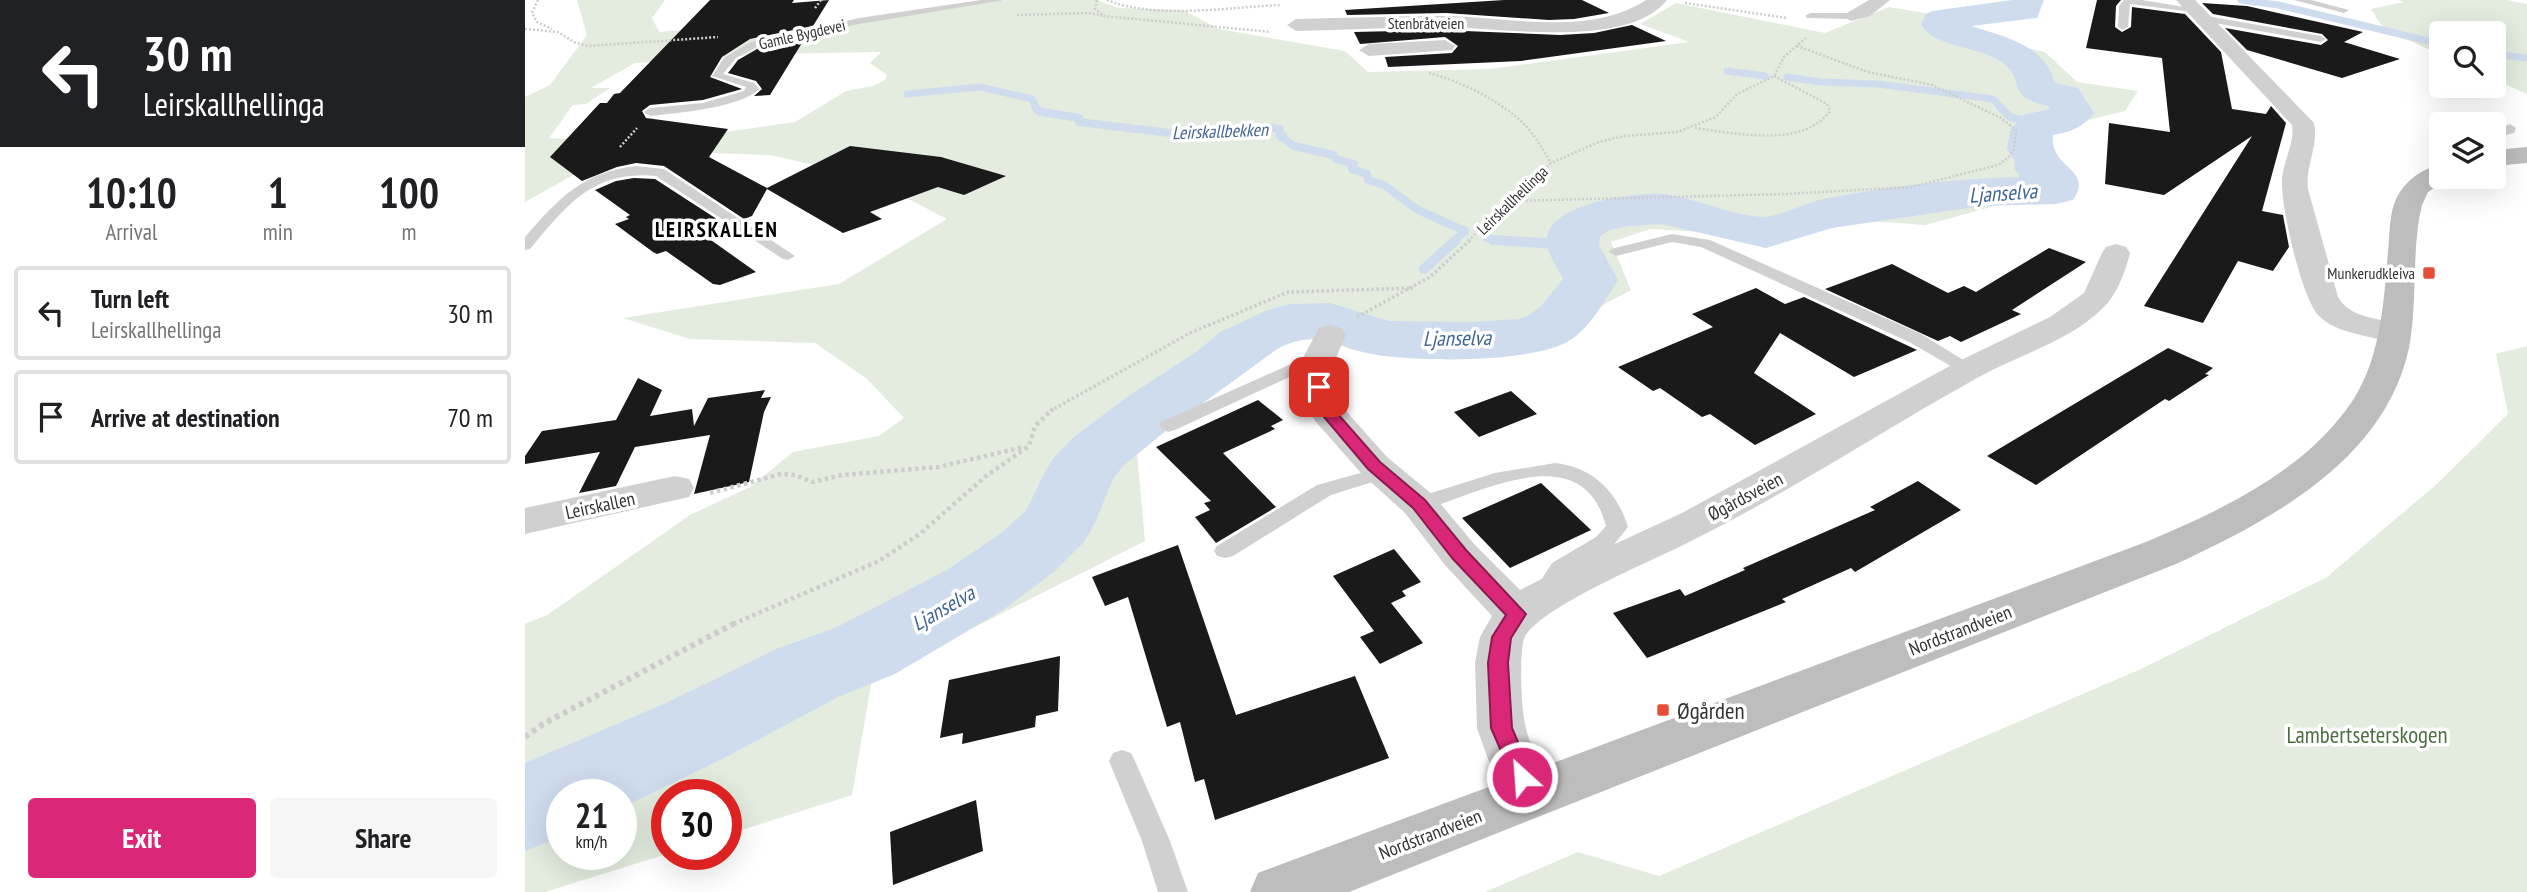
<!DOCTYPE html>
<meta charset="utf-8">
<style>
body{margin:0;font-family:"PT Sans Narrow",sans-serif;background:#f6f6f6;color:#202124;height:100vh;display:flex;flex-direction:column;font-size:26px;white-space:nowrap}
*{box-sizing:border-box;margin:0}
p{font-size:23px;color:#757577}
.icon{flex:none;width:38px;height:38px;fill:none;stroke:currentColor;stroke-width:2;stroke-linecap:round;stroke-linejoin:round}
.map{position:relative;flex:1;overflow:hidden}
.details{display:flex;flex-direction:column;background:#fff;width:525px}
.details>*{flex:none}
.top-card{background:#202124;color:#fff;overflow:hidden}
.fabs{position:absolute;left:1904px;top:21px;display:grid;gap:14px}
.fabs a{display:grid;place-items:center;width:77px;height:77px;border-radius:7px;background:#fff;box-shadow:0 7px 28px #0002;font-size:35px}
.speed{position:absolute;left:21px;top:779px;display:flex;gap:14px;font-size:35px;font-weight:700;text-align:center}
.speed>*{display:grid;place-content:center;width:91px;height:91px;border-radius:50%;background:#fff;box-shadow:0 7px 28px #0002;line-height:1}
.speed small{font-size:18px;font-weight:400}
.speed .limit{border:10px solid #d22;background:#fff;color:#111}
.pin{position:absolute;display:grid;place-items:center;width:60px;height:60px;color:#fff;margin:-30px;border-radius:14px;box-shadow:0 4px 10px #0006}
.me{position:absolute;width:77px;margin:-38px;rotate:334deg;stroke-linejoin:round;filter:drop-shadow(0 0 5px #0008)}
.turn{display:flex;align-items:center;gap:24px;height:147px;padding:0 28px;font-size:32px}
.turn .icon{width:91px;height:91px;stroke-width:2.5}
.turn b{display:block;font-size:49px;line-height:60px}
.eta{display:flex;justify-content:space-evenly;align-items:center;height:119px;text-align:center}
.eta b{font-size:42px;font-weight:600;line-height:49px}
.cta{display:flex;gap:14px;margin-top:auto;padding:14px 28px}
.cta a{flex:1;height:80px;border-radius:7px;background:#db2777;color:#fff;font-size:28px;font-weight:600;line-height:80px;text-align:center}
.cta a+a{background:#f6f6f6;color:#202124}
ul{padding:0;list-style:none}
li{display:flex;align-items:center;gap:21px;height:94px;margin:0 14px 10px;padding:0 14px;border:4px solid #e0e0e0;border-radius:7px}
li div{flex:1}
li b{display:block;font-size:26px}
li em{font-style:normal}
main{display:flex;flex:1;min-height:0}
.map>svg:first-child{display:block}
.green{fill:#e3ecdf;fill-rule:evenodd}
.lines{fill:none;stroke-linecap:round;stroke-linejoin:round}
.stream-far2{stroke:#cfdcee;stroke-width:7}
.stream-far1{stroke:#cfdcee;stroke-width:8}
.stream{stroke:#cfdcee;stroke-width:10}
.river{fill:#cfdcee;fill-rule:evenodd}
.building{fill:#1a1a1a}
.path-far3{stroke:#cdcdcd;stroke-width:2.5;stroke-dasharray:2 2;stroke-linecap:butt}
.path-far2{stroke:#cdcdcd;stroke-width:3.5;stroke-dasharray:2.5 2.5;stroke-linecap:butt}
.path-far1{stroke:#cdcdcd;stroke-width:4.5;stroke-dasharray:3.5 3.5;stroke-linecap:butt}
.path{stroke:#cdcdcd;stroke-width:6;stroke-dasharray:4.5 4.5;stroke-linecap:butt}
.service{fill:#d0d0d0;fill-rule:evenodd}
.minor{fill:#d0d0d0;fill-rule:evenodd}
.secondary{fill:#bdbdbd;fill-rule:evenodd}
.route{fill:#db2777;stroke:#8e194d;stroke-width:2}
.poi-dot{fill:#e54d39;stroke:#fff;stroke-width:2.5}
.labels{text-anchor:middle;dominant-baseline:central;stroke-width:7;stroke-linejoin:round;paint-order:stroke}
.far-street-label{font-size:16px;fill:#333;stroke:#fff}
.far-poi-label{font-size:16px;fill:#333;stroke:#fff;text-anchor:end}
.far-water-label{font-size:18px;font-style:italic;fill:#3f6496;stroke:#fff}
.street-label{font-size:19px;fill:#333;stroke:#fff}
.water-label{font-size:21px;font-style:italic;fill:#3f6496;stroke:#fff}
.far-district-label{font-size:21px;font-weight:bold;letter-spacing:2px;fill:#000;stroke:#fff}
.near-poi-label{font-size:23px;fill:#333;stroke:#fff;text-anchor:start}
.near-park-label{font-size:23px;fill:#4c6f3f;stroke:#fff}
</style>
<main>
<section class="details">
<div class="top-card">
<div class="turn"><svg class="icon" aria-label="left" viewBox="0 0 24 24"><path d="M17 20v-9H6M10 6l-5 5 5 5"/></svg><div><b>30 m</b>Leirskallhellinga</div></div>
</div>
<div class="eta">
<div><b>10:10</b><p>Arrival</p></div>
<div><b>1</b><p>min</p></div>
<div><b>100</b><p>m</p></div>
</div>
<ul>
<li><svg class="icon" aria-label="left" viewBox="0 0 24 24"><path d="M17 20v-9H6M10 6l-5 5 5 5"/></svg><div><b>Turn left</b><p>Leirskallhellinga</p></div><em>30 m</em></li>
<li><svg class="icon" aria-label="arrive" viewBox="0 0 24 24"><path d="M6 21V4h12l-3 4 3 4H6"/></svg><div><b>Arrive at destination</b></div><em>70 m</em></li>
</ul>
<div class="cta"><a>Exit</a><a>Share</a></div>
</section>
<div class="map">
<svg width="2002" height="892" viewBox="0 0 2002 892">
<rect width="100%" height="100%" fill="#fff"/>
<g class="green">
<path d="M52,0H140L127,18L134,32L206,26L252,37L434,5L484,0H572L593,8L658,10L694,29L820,51L843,72L965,69L1164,42L1115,24L1151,3L1300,33L1364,7L1436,19L1447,33L1471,42L1520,52L1552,82L1613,91L1600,111L1519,131L1509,183L1466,207L1400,225L1318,219L1233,241L1179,232L1125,229L1086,242L1106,290L1017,338L782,332L610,431L620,541L347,679L327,795L201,835V794H142V854L20,892H0V624L22,615L165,515L225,487L268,452L354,436L379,418L341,378L290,343L165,339L98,318L314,284L422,219L339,176L245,155L187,153L171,136L270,122L321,91L348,86L360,80L362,75L345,63L356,52L242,54L110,63L66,88H85L61,104L48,105L24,138L86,142L61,168L0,202V97L25,85L62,35ZM37,794H96V854H37Z"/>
<polygon points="1873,0 1982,0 2002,4 2002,94 1969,79 1969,33 1916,33 1916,55 1859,29 1846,9 1879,2"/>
<polygon points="2002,346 2002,892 960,892 1053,852 1134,876 1616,669 1802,577 1913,483 1983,414 1971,354"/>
</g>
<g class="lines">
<g class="stream-far2">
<polyline points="1716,0 1753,5 1916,44"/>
<polyline points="1969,54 2002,58"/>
<polyline points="1202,71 1240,76"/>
<polyline points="1262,77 1296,82 1353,84 1468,99 1476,107"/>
<polyline points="382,94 455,87 507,99 511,107"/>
</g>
<g class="stream-far1">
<polyline points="510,106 512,110 517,112 554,118 554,122 661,135 742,127 755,129 754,132 758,135 755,136 769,146 808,155 811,159 829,164 827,169 842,174 843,180 859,185 893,210 940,231 929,241"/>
<polyline points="1474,106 1485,117 1513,124"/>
<polyline points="962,238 978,241"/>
</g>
<g class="stream">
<polyline points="968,240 1048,245"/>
<polyline points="899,269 931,240"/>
</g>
<path class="river" d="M1487,0H1519L1512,18L1446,26C1480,37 1519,44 1530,83L1553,88L1569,113C1559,127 1545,132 1528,135C1524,169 1570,169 1548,200L1531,204L1457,206L1307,228L1241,248L1137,224L1104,226L1085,230L1075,236L1074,245L1093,280C1080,300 1067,325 1047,339C1011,364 890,362 847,354C807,347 798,329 755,347L648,425L598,466L588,479L569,525L558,543L530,571L478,610L370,674L313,697L203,756L96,808V794H37V837L0,851V763L139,704L251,649L310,628L422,570L476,533L501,511L520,472L530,456L550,436L602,397L674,350L695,332L743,310L764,304L805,303L864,321L947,322L994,319L1003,316L1016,306L1038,279C1033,269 1024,256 1022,245C1015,204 1110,192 1138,194C1171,198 1204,215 1237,217C1253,217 1281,203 1298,199C1360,187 1432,178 1495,177L1489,168L1490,161L1482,149L1485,131L1498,115L1525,109L1523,106C1476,96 1504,79 1475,61C1452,46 1411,48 1396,25L1401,14L1407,11Z"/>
</g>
<g class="building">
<polygon points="185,0 269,0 267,3 304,0 288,26 225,39 197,57 185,77 217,89 178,100 125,105 117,111 121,118 203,129 184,157 242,188 325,146 416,157 481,176 439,195 413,187 345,212 357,219 318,233 242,189 227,216 219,219 139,166 111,163 92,167 57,181 25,157 75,103 82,103 89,94 95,93"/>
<polygon points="979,0 1057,0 1084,13 1049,19 1024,20 921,13 822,15 820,10"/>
<polygon points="1572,0 1596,0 1591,6 1590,27 1597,32 1606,27 1607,7 1660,14 1696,52 1707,109 1741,114 1746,106 1761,123 1737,211 1758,215 1764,247 1748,271 1713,261 1678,323 1619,306 1727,136 1639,195 1580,184 1584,123 1645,132 1637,58 1561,48"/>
<polygon points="1677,3 1722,6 1838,32 1819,42 1875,59 1817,78 1722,50 1700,28 1796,45 1803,40 1797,34 1688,14"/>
<polygon points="1107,25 1141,41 996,61 863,67 860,57 927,53 933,46 920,37 835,44 829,32 915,30 1035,35 1069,33"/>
<polygon points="280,38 245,95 229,96 237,89 231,81 203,73 213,60 234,48"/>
<polygon points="109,178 130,179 201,225 176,233 231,272 195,285 188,284 141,251 132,254 128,252 90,224 104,219 101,217 105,215 70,190 91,181"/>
<polygon points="1524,248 1561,262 1487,310 1496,314 1436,342 1425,336 1413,341 1300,289 1367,264 1423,293 1439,286 1451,292"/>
<polygon points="1231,288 1260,304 1279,297 1392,350 1329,377 1255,333 1229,373 1291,414 1230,445 1185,414 1177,417 1135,388 1128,391 1093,367 1188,327 1167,314"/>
<polygon points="1643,348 1688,368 1680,374 1684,375 1644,401 1640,399 1511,485 1462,456"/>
<polygon points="113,378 137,390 125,416 167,409 169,426 183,398 240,390 236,398 246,397 239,412 224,482 169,494 185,435 110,447 91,486 54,493 75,452 0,464 0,456 17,431 91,420"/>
<polygon points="986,391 1012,414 954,437 929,412"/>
<polygon points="733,400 758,420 746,426 750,429 698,453 751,507 691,543 670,517 685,510 679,503 686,501 631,447"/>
<polygon points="1393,481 1436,510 1330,572 1326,568 1257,599 1261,602 1122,658 1088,613 1155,589 1160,596 1220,570 1218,568 1350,510 1345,507"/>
<polygon points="1016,483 1066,530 985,568 937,518"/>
<polygon points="653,545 711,715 830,676 864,758 690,820 679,779 670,782 655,722 642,727 603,597 580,606 567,577"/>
<polygon points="869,549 896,582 877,591 881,596 866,603 898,643 855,664 835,637 849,631 808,576"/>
<polygon points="535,656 533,711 511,716 510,727 437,744 438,733 415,738 424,680"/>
<polygon points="451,800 458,851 368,885 365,832"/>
</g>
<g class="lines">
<g class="path-far3">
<polyline points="13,0 7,13 12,22 27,29"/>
<polyline points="572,0 570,9 579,16 746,32"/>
<path d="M582,0C631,20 703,7 756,5"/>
<polyline points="1160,3 1262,18"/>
<polyline points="290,8 296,0"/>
<polyline points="492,15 565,13 579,16"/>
<polyline points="0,29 33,32 49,42 63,46 193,37"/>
<path d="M904,73C938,82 976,101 1001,126C1011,137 1018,150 1026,163"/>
<path d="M1170,128C1210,133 1277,149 1305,111L1302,104L1249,76"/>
<polyline points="95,147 112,128"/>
<polyline points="985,201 1261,194 1386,187 1473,165 1483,158 1489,149 1491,130 1476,118 1407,85 1343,72 1272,46"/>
<polyline points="943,241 1026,163 1074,142 1099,136 1152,132 1191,117 1212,94 1249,76 1259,57 1282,37"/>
</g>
<g class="path-far2">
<polyline points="832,317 905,277 945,240"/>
<polyline points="525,411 665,333 763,292 888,288"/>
</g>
<g class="path-far1">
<polyline points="185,493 256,474 270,475 288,482 317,475 413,467 499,447"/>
<polyline points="208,624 354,561 396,533 461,476 504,446 510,426 528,409"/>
</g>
<polyline class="path" points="0,737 18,724 212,622"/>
<g class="service">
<path d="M456,0H480L334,24L233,46L211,58L198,74L229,83L234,89C216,108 151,113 125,116L119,112L125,108L178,103L219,91L221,87L187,76L199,58L226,42L334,18Z"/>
<polygon points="1599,0 1617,0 1672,9 1667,12 1605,4 1603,27 1598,30 1593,27 1594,6"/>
<polygon points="1769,0 1786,0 1824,10 1819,13"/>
<polygon points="1285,13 1326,13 1331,16 1326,19 1282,18 1280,16"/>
<polygon points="1676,15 1796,36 1801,39 1796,42 1673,20 1671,18"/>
<polygon points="1985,124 1991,128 1989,133 1969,138 1969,130"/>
<path d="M111,166L139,169L270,256L263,260L258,259L131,176C68,170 42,205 5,249L0,250V237C34,198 58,172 111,166Z"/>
<polygon points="1147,234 1185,240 1396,334 1453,369 1450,373 1438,373 1384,342 1176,247 1147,242 1091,256 1084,252 1086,249"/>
<polygon points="793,352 799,353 802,357 799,361 650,430 643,432 634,426 636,422"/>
<path d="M1030,463C1067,467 1092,491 1103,527L1087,547L1043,573L1028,597L1020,599L1012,597L1009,591L1027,563L1071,537L1081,526C1057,434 952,495 894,511L887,509L884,504L887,499L970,473Z"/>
<polygon points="857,467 864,469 867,473 864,477 806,495 708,556 700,558 692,556 689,551 692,546 792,485"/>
<polygon points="597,750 606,753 610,761 645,841 663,892 633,892 617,841 584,761 588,753"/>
</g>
<g class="minor">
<path d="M1121,0H1142C1103,50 972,27 915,27C867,27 819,30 771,31L762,25L771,19C821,18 871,16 921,16C985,17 1064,37 1121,0Z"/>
<polygon points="1344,0 1365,0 1345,16 1326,21 1317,16"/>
<path d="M1651,0H1670L1789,123C1794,146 1780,166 1783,189L1813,297C1828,325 1871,314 1885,334L1880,341C1867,344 1857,340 1844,337C1827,333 1807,329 1794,316C1777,299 1756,208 1757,182C1757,162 1770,145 1767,125Z"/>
<polygon points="920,40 930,46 927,50 844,56 834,50 844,44"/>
<path d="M1591,244L1601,247L1605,253C1600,273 1592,295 1577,309C1543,342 1493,355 1452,378C1355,432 1262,494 1162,543C1130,560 1011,608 999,639C994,654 996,711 1001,728C1006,752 1023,773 1033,795L1025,811L1007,817L989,811L963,759L952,728L950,663L955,637L967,616L920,565L880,513L836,473L791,422L786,414L772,369L794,328L805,325L816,328L821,335L806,369L821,411L862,457L908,495L950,545L995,590L1042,566L1157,513L1432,362L1525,317L1559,293L1577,253L1581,247Z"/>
<polygon points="150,476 164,479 169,488 164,497 0,534 0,508"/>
</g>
<g class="secondary">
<polygon points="2002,147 2002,163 1969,166 1969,150"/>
<path d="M1916,164V177H1926L1903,192L1897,205C1886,249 1893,301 1884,348C1860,460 1746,520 1651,564L824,892H725L733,873L1621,542C1697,510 1781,471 1828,400C1856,357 1859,300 1863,251C1865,233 1864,215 1871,199C1880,180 1897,169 1916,164Z"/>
</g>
</g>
<polygon class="route" points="794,383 801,387 811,412 855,462 900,500 941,550 1001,614 986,638 983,663 987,728 1008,777 1005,783 997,786 990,783 966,728 963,663 967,637 981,615 928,559 888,508 843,469 799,417 786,387"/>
<g class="poi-dot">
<rect x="1897" y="266" width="14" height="14" rx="3.5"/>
<rect x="1131" y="703" width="14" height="14" rx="3.5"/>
</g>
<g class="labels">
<g class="far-street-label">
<text x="901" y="23">Stenbråtveien</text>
<text transform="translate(277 34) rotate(-13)">Gamle Bygdevei</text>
<text transform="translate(987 200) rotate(-44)">Leirskallhellinga</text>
</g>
<g class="far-poi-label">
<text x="1890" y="273">Munkerudkleiva</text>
</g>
<g class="far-water-label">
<text transform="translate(695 131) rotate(-2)">Leirskallbekken</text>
</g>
<g class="street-label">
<text transform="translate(1220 496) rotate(-28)">Øgårdsveien</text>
<text transform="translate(75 505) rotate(-12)">Leirskallen</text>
<text transform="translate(1435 630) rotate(-21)">Nordstrandveien</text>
<text transform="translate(905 834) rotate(-21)">Nordstrandveien</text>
</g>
<g class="water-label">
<text transform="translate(1478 193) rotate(-4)">Ljanselva</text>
<text transform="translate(932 338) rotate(-1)">Ljanselva</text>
<text transform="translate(418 608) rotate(-30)">Ljanselva</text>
</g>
<g class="far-district-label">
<text x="192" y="229">LEIRSKALLEN</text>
</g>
<g class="near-poi-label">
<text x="1152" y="710">Øgården</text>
</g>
<g class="near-park-label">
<text x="1842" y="734">Lambertseterskogen</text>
</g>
</g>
</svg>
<div class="fabs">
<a><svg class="icon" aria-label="search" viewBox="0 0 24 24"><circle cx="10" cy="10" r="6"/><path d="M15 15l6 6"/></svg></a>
<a><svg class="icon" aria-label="layers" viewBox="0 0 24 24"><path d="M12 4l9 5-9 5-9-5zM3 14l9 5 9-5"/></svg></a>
</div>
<div class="speed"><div>21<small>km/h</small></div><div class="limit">30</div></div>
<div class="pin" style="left:794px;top:387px;background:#d93025"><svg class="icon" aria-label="arrive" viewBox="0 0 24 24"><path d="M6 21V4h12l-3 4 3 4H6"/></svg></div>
<svg class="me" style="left:997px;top:777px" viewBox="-20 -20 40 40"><circle r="17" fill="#db2777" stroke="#fff" stroke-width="3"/><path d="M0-11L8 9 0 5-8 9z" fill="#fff"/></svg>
</div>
</main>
